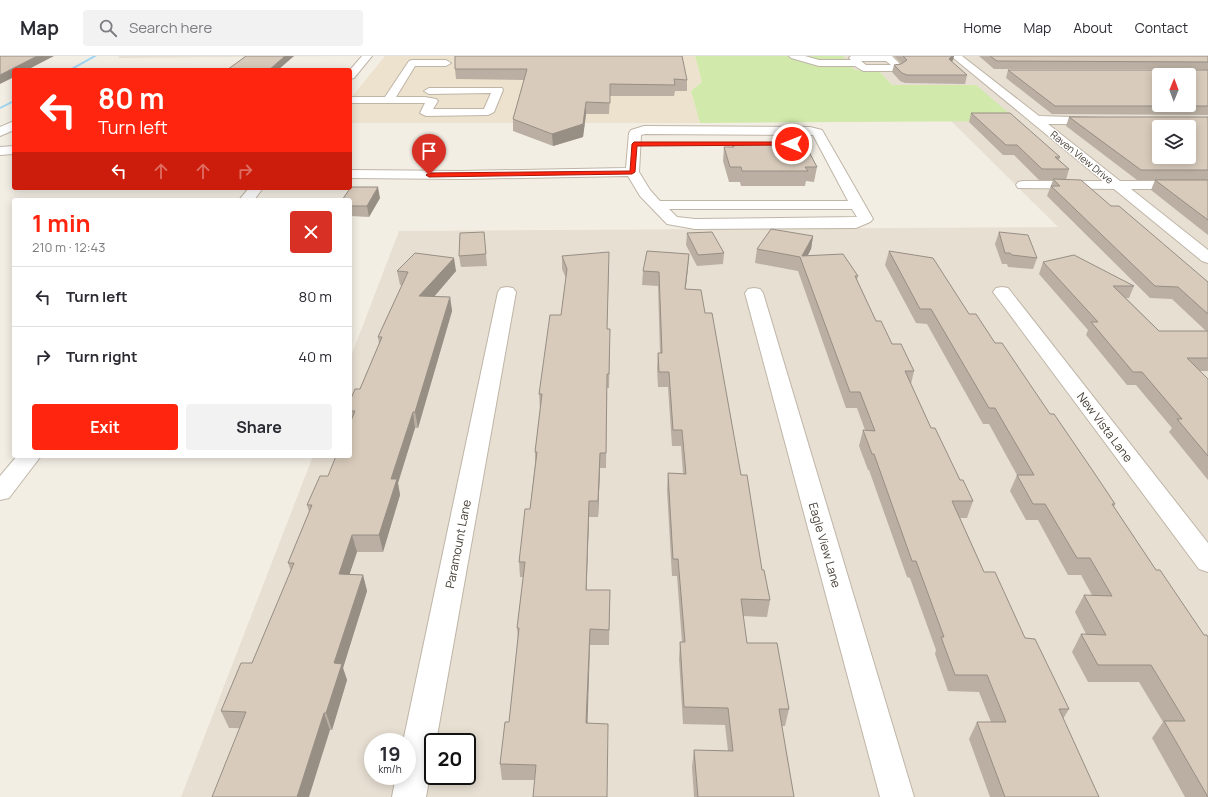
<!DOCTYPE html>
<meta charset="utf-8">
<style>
body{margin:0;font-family:Manrope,sans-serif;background:#f2f2f3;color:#2b2b33;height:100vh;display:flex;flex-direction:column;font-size:15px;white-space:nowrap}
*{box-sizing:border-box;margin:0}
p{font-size:13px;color:#7c7c81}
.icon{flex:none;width:22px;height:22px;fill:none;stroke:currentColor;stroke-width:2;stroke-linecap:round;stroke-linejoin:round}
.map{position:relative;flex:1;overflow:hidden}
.drawer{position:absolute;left:12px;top:142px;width:340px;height:260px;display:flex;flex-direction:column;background:#fff;border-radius:4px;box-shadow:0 2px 10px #0003}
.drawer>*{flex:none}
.guide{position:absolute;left:12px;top:12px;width:340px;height:122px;border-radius:4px;box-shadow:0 2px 10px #0003;background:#ff250f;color:#fff;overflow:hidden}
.needle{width:26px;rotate:1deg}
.fabs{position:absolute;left:1152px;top:12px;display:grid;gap:8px}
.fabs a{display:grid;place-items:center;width:44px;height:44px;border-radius:4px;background:#fff;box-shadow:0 2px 10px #0003;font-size:20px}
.speed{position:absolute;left:364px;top:677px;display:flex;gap:8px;font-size:20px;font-weight:700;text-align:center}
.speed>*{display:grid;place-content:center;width:52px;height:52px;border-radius:50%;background:#fff;box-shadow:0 2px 10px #0003;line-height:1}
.speed small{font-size:10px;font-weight:400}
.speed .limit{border:2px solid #111;border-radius:6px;background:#fff;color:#111}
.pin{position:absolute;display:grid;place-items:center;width:34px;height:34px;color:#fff;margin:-41px -17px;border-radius:50% 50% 50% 0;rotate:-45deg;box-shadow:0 0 4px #0007}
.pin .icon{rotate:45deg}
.me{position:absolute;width:44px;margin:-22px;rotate:270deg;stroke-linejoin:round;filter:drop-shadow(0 0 3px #0008)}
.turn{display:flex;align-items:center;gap:14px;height:84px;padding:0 20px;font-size:18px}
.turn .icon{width:52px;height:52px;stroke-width:2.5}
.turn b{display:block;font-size:28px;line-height:34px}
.lanes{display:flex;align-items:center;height:38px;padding:0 20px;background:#0003;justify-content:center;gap:20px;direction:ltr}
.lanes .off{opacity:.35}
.round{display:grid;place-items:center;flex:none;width:42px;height:42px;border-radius:4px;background:#f2f2f3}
.overview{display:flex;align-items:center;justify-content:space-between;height:68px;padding:0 20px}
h1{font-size:24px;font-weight:700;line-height:30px;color:#ff250f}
.action{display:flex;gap:8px;margin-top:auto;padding:8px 20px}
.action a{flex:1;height:46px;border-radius:4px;background:#ff250f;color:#fff;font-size:16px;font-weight:700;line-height:46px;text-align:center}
.action a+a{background:#f2f2f3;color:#2b2b33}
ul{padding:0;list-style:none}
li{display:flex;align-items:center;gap:12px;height:60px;padding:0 20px;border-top:1px solid #e1e1e2}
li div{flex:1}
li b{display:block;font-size:15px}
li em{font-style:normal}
header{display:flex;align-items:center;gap:24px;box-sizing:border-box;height:56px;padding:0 20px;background:#fff;border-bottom:1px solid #e1e1e2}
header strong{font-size:19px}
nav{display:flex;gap:22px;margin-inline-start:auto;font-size:14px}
.search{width:280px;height:36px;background:#f2f2f3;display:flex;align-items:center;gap:10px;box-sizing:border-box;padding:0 14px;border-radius:4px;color:#7c7c81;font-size:15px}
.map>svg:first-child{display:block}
.residential{fill:#e7dfd2;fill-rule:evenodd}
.education{fill:#ede2cd}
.green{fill:#d1e9ab}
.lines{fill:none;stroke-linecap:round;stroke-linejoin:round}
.stream{fill:#9dd5f3;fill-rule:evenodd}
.minor-casing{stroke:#bfb5a7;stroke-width:2}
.minor{fill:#fff;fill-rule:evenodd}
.wall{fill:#baafa2}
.shaded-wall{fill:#978e84}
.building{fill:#d8cbbc;stroke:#978e84;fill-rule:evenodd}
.route{fill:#ff250f;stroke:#a6180a}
.labels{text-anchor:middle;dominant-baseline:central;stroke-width:3;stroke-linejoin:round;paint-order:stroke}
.far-street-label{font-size:10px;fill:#453e34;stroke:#fff}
.street-label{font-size:12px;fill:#453e34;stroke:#fff}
</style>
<header>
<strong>Map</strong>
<div class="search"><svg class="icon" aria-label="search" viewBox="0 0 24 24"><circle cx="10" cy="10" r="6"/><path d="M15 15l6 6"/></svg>Search here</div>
<nav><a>Home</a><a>Map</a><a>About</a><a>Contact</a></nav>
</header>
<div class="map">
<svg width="1208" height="741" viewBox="0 0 1208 741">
<rect width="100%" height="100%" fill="#f3eee4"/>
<g class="residential">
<polygon points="119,0 339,0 118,2"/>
<path d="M843,0H1208V741H181L313,400H350V303L399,175L1058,171L951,65L976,29H892L878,14H855ZM1159,19H1189V49H1159ZM1159,71H1189V101H1159ZM373,686H407V720H373ZM433,686H467V720H433Z"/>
</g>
<polygon class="education" points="385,0 695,0 702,26 691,35 700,67 350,67 350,43"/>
<polygon class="green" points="695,0 843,0 855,14 878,14 892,29 976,29 1018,65 700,67 691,35 702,26"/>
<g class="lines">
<g class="stream">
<polygon points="93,0 97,0 72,14 68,14"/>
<polygon points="14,44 14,46 0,53 0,51"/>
</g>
<defs>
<g id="minor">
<polygon points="362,0 372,0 354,22 350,23 350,14"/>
<path d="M789,0H805L819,4H851L849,2L851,0H892L904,12L899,15H863L855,10H819L791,2ZM861,5H886L891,9H866Z"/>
<polygon points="951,0 962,0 1039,60 1102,62 1104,64 1102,66 1098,68 1048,68 1120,125 1208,125 1208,133 1131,133 1208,194 1208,207 1202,205 1114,133 1018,132 1016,129 1018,126 1023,125 1103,125"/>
<polygon points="412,4 446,4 451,7 446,10 415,10 396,41 425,41 436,43 438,45 433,53 484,53 491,37 429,38 424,35 429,32 502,32 503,34 494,56 488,59 426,60 420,57 425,47 350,47 350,41 385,41 409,5"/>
<polygon points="14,65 14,74 0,80 0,71"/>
<path d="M644,70L810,71L822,74L873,163L870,166L856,172L695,173L667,168L640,140L628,120L461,123L350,122V114L461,115L626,112L629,77L631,74ZM645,78L813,79L848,145H660L650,134L639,116L641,79ZM669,153H852L857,161L695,163L677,161Z"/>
<polygon points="14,90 14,98 0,99 0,91"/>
<polygon points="249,132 263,132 254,144 239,144"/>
<polygon points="507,231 513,232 516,236 436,686 433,686 433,703 426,741 392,741 396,720 407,720 407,686 403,686 498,236 501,232"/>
<polygon points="1002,231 1008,232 1208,487 1208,516 1199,513 996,240 993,236 996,232"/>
<polygon points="754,232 760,233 763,237 914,741 880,741 745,237 748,233"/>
<polygon points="17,400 41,400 9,442 0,444 0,420"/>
</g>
</defs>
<use href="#minor" class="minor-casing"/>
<use href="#minor" class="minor"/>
</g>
<g class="wall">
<polygon points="455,0 687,24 687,35 675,35 674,40 610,40 609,58 586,58 583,81 553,90 513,75 513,63 524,24 456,23 455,13"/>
<polygon points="894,0 954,0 953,4 952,6 967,19 965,28 905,27 900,25 892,16 894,9 902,8"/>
<polygon points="979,0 1208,0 1208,14 1192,13 1192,14 1208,14 1208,59 1052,58 1006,22 1008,14 1162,14 1163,13 994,13"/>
<polygon points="971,57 1060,101 1059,104 1069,113 1066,124 1111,150 1208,226 1208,315 1200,315 1208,323 1208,424 1169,376 1172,372 1136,329 1127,329 1086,279 1088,274 1039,218 1043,206 1134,230 1129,242 1126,242 1159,275 1206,275 1172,243 1150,242 1047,140 1053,124 1039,124 1014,99 1003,99 969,66"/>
<polygon points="1069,61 1208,61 1208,124 1137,124 1066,70"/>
<polygon points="732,87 794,90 817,111 814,126 806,125 805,130 741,130 740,126 729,126 723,105 724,91 732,91"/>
<polygon points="1155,124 1208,124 1208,179 1151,134"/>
<polygon points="380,142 369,161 350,160 350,144"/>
<polygon points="484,176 487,210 461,211 459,200"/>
<polygon points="999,176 1037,202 1033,213 1008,211 1007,208 1002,208 995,188"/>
<polygon points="687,177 724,197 723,208 697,210 686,189"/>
<polygon points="813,180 811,193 808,199 858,220 857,224 876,265 892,288 914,315 911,328 931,372 960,424 973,445 967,462 960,462 984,516 1069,653 1063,663 1099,741 990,741 969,683 977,666 991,666 979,636 948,635 935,598 936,594 910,522 907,521 869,414 868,414 859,390 863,374 865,374 857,352 846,352 798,215 755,207 757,193"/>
<polygon points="889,195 969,258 995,287 1050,358 1115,448 1114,451 1156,514 1208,741 1185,741 1152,682 1163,666 1139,626 1088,626 1072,596 1081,578 1086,578 1075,556 1084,539 1092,539 1081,519 1068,519 1038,464 1026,464 1010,435 1017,419 989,368 983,368 927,268 916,267 885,209"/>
<polygon points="689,198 685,233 705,257 762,514 770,544 767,561 743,560 747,587 789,653 785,670 782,670 794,741 694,741 692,711 694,694 728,695 725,669 683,668 679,603 680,586 682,586 677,520 672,520 667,434 668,417 683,418 681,390 672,390 668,331 658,331 657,312 658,297 660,297 658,230 642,229 643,215"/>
<polygon points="562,200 609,209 607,273 610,287 609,332 607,332 606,412 600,412 598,461 589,461 586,534 610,534 609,589 590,589 534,724 502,724 500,708 509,666 518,583 517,572 523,521 520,521 519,506 530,453 535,408 535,396 540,353 539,338 561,259 566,222 562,213"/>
<polygon points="397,215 456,215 434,240 450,241 452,255 418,372 415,372 398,427 400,439 383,496 357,496 349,518 363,519 367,535 343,612 347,624 332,674 229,672 221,655 252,607 291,515 288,507 309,456 307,449 328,420 350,400 350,345 360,333 379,288 378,281 402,229 400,229"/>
</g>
<g class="shaded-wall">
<polygon points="37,0 54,0 27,14 14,14 14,21 0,28 0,19"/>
<polygon points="285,0 294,0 278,14 269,14"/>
<polygon points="952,0 954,0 953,4 947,11 949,3"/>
<polygon points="586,46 586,58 583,81 553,90 552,78"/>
<polygon points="378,131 380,142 369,161 367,150"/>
<polygon points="813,180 811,193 803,208 802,200"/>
<polygon points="689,198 688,212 684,248 685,233"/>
<polygon points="454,202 456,215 422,255 419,240"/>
<polygon points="450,241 452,255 418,372 415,356"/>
<polygon points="413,356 415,372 398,427 400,439 383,496 379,479 391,423"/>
<polygon points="600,397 600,412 598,461 598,445"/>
<polygon points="589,445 589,461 586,550 586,534"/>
<polygon points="352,479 357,496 344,535 339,518"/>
<polygon points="363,519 367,535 343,612 347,624 332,674 326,657 334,607"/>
<polygon points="590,573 590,589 587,683 586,667"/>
<polygon points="324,657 330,674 309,741 297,741"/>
</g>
<g class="building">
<polygon points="0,0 37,0 0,19"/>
<polygon points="246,0 285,0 269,14 227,14"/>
<polygon points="455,0 682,0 687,24 674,23 675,29 610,28 610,47 586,46 583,68 552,78 513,63 527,13 455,13"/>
<polygon points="903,0 952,0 949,3 967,19 907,19 902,17 894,9 901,8 907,4"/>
<polygon points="990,0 1208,0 1208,6 997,5"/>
<path d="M1164,13H1191L1192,14H1208V50H1055L1008,14H1162ZM1159,19H1189V49H1159Z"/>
<polygon points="971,57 1010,57 1060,101 1055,101 1069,113 1042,113 1017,89 1006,89"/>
<path d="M1069,61H1208V114H1141ZM1159,71H1189V101H1159Z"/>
<polygon points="732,87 793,87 794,90 806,90 817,111 805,111 808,115 742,115 741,111 730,111 724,91 734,91"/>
<polygon points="1053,123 1081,124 1111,150 1119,150 1208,226 1208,258 1178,231 1155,230 1051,130 1060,130"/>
<polygon points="1155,124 1208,124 1208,164"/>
<polygon points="351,131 378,131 367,150 350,150 350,144 342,144"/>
<polygon points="771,173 813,180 802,200 843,198 858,220 855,220 876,265 881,265 892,288 901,288 914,315 905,315 931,372 935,372 960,424 963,424 973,445 952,445 984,516 995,516 1025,582 1035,583 1069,653 1059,653 1099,741 1005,741 977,666 1006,666 987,619 955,619 941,581 944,581 916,505 912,505 874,398 872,398 863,374 875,375 860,336 850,336 800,201 757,193"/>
<polygon points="484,176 486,198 459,200 460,177"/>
<polygon points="712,176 724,197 698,199 687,177"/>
<polygon points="999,176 1028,179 1037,202 1012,199 1010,197 1005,197"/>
<polygon points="647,195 689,198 685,233 701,234 705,257 712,257 741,419 747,419 762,514 764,514 770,544 741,543 747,587 777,587 789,653 779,653 794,741 698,741 694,694 733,695 728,652 684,651 680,586 685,586 678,503 673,503 668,417 686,418 682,374 673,374 669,316 659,316 658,297 662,297 659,216 643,215"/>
<polygon points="889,195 933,202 969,258 976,258 995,287 1002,287 1050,358 1054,358 1095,418 1115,448 1112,448 1156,514 1160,514 1204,579 1207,579 1208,581 1208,741 1164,665 1185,665 1151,609 1098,609 1081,578 1106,579 1084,539 1112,540 1090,502 1077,502 1045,448 1033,448 1017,419 1034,419 995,352 989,352 931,253 920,253"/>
<polygon points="609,196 607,273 610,273 609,318 607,318 606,397 600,397 598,445 589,445 586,534 610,534 609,574 590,573 586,667 608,668 607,741 533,741 536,709 500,708 505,666 509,666 519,572 517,572 525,506 519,506 525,453 530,453 537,396 535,396 542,338 539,338 550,259 561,259 567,213 562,200"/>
<polygon points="415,197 454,202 419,240 450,241 415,356 413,356 391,423 397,423 379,479 352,479 339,518 363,519 334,607 342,608 326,657 324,657 297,741 212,741 246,656 221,655 241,607 252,607 294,507 288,507 312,449 307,449 320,420 328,420 336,400 350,400 350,367 355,355 350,355 350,345 355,333 360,333 382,281 378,281 408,216 397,215"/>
<polygon points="1074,199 1134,230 1113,230 1159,275 1208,275 1208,302 1187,302 1208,323 1208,400 1177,363 1182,363 1142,316 1133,316 1091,266 1098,266 1043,206"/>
</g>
<polygon class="route" points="792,86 794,89 637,90 635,116 632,118 429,121 426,119 429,117 630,115 632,88 634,86"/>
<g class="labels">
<g class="far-street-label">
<text transform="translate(1082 101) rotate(39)">Raven View Drive</text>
</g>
<g class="street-label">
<text transform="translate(1105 371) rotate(53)">New Vista Lane</text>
<text transform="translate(458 488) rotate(-79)">Paramount Lane</text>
<text transform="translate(825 489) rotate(74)">Eagle View Lane</text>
</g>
</g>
</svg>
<div class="fabs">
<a><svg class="needle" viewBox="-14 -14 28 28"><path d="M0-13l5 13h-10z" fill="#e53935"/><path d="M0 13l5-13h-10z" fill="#7c7c81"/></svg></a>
<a><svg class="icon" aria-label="layers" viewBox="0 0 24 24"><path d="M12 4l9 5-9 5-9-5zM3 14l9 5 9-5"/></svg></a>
</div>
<div class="speed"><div>19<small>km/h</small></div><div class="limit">20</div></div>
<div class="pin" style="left:429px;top:119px;background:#d93025"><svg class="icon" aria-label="arrive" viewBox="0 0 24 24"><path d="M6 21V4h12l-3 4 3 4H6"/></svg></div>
<svg class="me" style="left:792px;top:88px" viewBox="-20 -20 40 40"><circle r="17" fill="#ff250f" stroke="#fff" stroke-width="3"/><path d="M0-11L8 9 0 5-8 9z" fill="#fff"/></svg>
<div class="guide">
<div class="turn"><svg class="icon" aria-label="left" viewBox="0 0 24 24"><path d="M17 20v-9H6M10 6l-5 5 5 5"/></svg><div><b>80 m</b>Turn left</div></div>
<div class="lanes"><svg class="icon" aria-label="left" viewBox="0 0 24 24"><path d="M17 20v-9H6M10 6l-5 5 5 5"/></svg><svg class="icon off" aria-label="ahead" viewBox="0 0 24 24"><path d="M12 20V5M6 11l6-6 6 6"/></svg><svg class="icon off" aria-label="ahead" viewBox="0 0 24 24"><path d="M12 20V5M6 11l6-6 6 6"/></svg><svg class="icon off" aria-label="right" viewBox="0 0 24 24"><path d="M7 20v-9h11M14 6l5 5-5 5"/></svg></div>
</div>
<section class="drawer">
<div class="overview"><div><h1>1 min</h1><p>210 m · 12:43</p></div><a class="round" style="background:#d93025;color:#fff"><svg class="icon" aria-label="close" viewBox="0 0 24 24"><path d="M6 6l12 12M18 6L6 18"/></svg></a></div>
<ul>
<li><svg class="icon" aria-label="left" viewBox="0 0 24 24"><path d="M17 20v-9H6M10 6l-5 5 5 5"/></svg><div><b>Turn left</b></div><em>80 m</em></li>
<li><svg class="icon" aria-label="right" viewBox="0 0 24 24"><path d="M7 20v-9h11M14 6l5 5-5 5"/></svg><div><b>Turn right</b></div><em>40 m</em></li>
</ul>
<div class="action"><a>Exit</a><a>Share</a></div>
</section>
</div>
